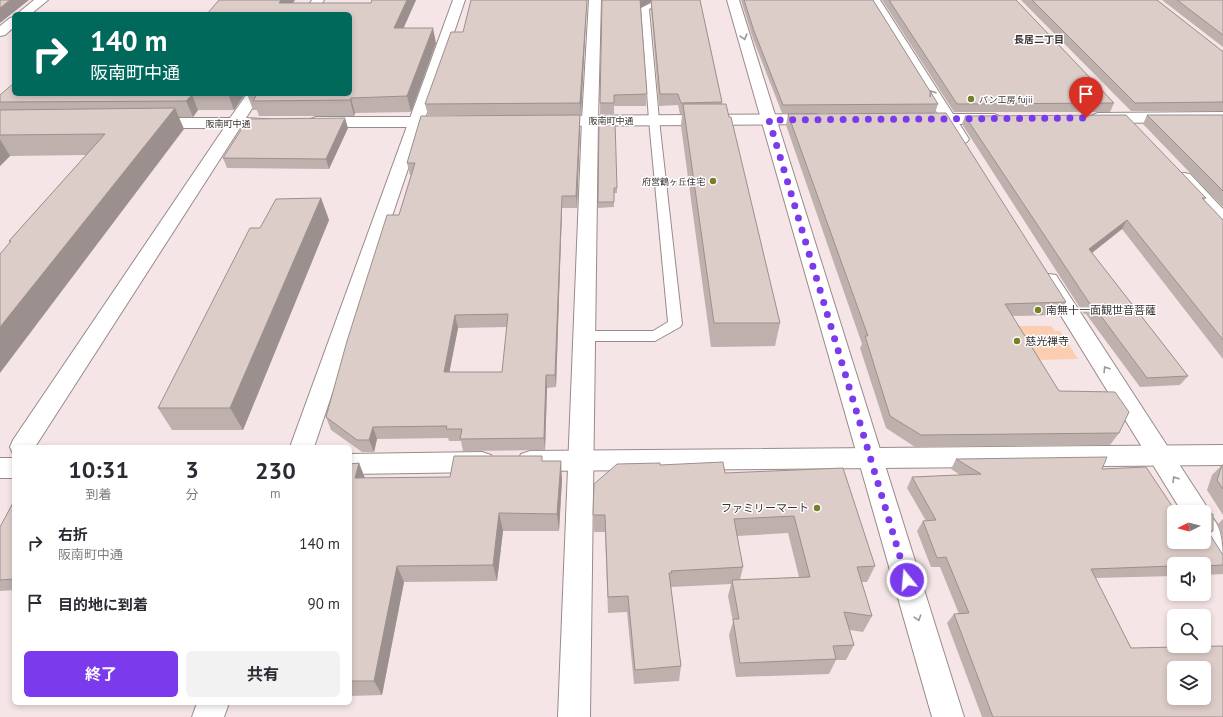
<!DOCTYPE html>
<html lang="ja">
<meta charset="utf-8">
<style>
body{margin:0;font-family:"PT Sans","Noto Sans JP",sans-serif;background:#f2f2f3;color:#2b2b33;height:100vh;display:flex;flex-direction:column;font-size:15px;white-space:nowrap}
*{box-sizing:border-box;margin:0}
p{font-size:13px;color:#7c7c81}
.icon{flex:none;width:22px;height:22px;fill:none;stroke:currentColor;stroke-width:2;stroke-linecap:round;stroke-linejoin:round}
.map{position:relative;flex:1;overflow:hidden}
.side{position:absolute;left:12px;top:445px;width:340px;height:260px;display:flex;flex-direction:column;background:#fff;border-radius:6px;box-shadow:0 2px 6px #0003}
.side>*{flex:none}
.guide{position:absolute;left:12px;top:12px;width:340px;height:84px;border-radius:6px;box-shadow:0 2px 6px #0003;background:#00695c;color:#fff;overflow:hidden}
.needle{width:26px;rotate:264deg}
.tools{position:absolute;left:1167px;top:505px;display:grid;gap:8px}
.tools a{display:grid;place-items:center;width:44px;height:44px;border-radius:6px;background:#fff;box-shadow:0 2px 6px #0003;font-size:20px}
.pin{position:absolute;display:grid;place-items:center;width:34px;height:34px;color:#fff;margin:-41px -17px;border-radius:50% 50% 50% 0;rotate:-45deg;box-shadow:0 0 4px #0007}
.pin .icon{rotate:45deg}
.me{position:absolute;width:44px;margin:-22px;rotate:343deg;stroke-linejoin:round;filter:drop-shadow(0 0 3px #0008)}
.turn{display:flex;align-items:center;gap:14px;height:84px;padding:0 12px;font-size:18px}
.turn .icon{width:52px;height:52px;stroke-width:2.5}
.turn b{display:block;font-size:28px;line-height:34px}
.eta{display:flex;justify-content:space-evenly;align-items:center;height:68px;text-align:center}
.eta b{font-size:24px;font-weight:700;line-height:28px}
.button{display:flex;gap:8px;margin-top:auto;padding:8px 12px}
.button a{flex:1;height:46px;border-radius:6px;background:#7c3aed;color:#fff;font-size:16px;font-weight:700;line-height:46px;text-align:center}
.button a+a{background:#f2f2f3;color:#2b2b33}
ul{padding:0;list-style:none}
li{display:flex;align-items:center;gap:12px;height:60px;padding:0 12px}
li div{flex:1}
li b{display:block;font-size:15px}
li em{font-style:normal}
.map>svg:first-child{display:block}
.green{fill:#fbceb2}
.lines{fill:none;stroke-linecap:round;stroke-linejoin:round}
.lane-casing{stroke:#998a8a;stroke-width:2}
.street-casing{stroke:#998a8a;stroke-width:2}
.secondary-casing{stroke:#998a8a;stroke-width:2}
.lane{fill:#fff;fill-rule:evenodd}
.street{fill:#fff;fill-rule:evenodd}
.secondary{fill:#fff;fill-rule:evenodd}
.wall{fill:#beb0ad;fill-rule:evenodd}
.shaded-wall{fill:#9b908d}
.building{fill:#ddcdc9;stroke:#9b908d;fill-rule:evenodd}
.oneway{stroke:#9c9898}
.route{stroke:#7c3aed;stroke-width:7;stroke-dasharray:0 12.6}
.poi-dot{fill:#797e28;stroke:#fff;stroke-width:1.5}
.labels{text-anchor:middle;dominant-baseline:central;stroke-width:3;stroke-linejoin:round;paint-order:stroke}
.far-poi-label{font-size:9px;fill:#393232;stroke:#fff;text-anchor:start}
.far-street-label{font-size:9px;fill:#393232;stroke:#fff}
.far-neighbourhood-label{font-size:10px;font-weight:bold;fill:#393232;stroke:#fff}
.poi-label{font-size:11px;fill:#393232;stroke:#fff;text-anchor:start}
</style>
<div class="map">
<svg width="1223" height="717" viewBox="0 0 1223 717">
<rect width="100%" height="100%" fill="#f6e5e6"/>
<polygon class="green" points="1018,326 1051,326 1055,331 1060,331 1078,359 1038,360"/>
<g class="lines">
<defs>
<polygon id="lane" points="657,0 667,0 649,9 659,120 682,324 680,327 655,341 585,341 580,339 578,336 580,333 585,331 653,331 668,322 649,120 641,8"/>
<g id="street">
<polygon points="34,0 48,0 31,14 17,14"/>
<polygon points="453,0 465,0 314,447 290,447"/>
<polygon points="589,0 601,0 598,120 590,717 558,717 582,120"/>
<polygon points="727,0 739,0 964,717 932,717"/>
<polygon points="868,0 880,0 969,139 967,142 961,144 955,142"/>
<polygon points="14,17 14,27 5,35 0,36 0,26 10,18"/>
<path d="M1049,274L1056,275L1205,504L1209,512L1208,515C1223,522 1223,550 1223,567L1213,564L1200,542H1204V512H1182L1039,280L1042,275Z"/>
<polygon points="197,703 229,703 224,717 192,717"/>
</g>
<g id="secondary">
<polygon points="312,0 324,0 315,14 303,14"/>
<polygon points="247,94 261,94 246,118 281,120 284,123 281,126 276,128 240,128 35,447 14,447 13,454 10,447 13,440 224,128 152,128 147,126 144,123 147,120 152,118 230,118"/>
<polygon points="1223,112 1223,122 1098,123 1093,121 1090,118 1093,115 1098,113"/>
<polygon points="816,114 821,116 824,119 821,122 816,124 550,126 545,124 542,121 545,118 550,116"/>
<polygon points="920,114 994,114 999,116 1002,119 999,122 994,124 920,124 915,122 912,119 915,116"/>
<polygon points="316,117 450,117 455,119 458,122 455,125 450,127 316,127 311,125 308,122 311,119"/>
<polygon points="1184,173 1190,174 1223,209 1223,224 1217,223 1178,182 1176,178 1178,174"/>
<polygon points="1223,445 1223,465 530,471 521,468 518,461 521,454 530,451"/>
<polygon points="482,452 491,455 494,462 491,469 482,472 350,474 350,454"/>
<rect x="0" y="458" width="14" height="20"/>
</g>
</defs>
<use href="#lane" class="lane-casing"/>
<use href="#street" class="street-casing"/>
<use href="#secondary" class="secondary-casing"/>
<use href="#lane" class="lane"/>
<use href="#street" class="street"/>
<use href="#secondary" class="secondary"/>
</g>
<g class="wall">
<polygon points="416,0 403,28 436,43 411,112 355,113 354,116 259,116 257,110 253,110 247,94 350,94 293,3 371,3"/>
<polygon points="587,0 581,115 428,115 425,104 463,32"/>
<polygon points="602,0 700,0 722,102 722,104 780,323 775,346 711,347 681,126 682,114 680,114 678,105 659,106 651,10 651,2 640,8 647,94 646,106 614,106 614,114 600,114"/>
<polygon points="741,0 873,0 938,104 935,113 782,113 753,39"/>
<polygon points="882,0 1016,0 1114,103 1110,112 954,112"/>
<polygon points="1021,0 1157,0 1222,51 1223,51 1223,111 1131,111"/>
<polygon points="1162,0 1223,0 1223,47"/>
<polygon points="14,83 245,94 234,110 198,110 193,117 178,117 184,129 10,243 9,241 86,155 10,156 0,166 0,102"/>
<polygon points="788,114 1066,302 1059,315 1012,316 1059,391 1119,433 1110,445 915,447 886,428 860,348 862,344 786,125"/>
<path d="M580,115V127L577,208H562L556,387L547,388L545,450L463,451L461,441H449L448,438L377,439L374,452H362L331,430L326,417L399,215L411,175H410L407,163ZM507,327L502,372H449L458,328Z"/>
<polygon points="1147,115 1223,115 1223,207 1143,124"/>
<polygon points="965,116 1206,198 1204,200 1223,220 1223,359 1122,229 1092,253 1188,376 1180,385 1140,387 1086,314 1084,314 962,124"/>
<polygon points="599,121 617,188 617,193 614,193 614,207 598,208"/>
<polygon points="348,128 329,169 227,168 223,158"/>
<polygon points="321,198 329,220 243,430 172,430 158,408 260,228"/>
<polygon points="956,459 1102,469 1174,542 1204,514 1213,531 1210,534 1223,565 1223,574 1204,575 1204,564 1174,564 1174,576 1095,578 1131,648 1223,717 982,717 947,623 954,614 959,614 940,567 931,567 917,531 923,521 926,521 907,488 912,477 960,475 951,469"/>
<polygon points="542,461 562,479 559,531 503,531 497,581 404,582 382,695 350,696 350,464 359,463 365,478 450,477"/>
<path d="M660,465L725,473L875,566L867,582H861L872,616L863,632L850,630L854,645L846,660H836L829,674L736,677L729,635L733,622L728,596L731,584L671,587L681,666L679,681L634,684L627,612L608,613L605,532H594L593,515ZM788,533L799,577L740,580L743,567L737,536Z"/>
<polygon points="1222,465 1223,465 1223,515 1207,490 1212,475"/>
<polygon points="14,501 14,590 0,591 0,527"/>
<polygon points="1223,519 1223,542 1218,524"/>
</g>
<g class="shaded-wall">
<polygon points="10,0 29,0 0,23 0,8"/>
<polygon points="281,0 295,0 286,14 279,3"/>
<polygon points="407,0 416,0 397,43 394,28"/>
<polygon points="587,0 581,115 580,103"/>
<polygon points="640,0 654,0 640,8"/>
<polygon points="433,28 436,43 411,112 407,96"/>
<polygon points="228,94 245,94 234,110"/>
<polygon points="192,95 198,110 193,117 186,101"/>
<polygon points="351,98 355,113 354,116 350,100"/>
<polygon points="175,108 184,129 0,373 0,327"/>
<polygon points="580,115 580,127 577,208 576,196"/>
<polygon points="345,118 348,128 329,169 326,159"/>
<polygon points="0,139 10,156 0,166"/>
<polygon points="562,196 562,208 556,387 555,375"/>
<polygon points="321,198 329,220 243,430 230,408"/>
<polygon points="1127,220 1122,229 1084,259 1089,249"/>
<polygon points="455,315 458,328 447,385 444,372"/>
<polygon points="546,375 547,388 545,450 544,438"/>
<polygon points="373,427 377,439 374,452 369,440"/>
<polygon points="561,461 562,479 559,531 557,514"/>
<polygon points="359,463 366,481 355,478"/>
<polygon points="499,513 503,531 497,581 493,565"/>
<polygon points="397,566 404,582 382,695 374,681"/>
</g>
<g class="building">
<polygon points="0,0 10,0 0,8"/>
<polygon points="219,0 281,0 279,3 371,3 372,0 407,0 394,28 433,28 407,96 351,98 350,100 253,101 257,94 247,94 350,94 350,14 207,14"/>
<polygon points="471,0 587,0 580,103 425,104 451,32 463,32"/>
<polygon points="602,0 640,0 647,94 614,95 614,103 600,103"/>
<polygon points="651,0 700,0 722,102 681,103 678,94 660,94"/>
<polygon points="744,0 873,0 938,104 783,105 754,31"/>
<polygon points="889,0 1016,0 1114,103 957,104"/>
<polygon points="1032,0 1157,0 1222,51 1223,51 1223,102 1135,103"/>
<polygon points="1177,0 1223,0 1223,35"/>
<polygon points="14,83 14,94 228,94 192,95 186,101 0,102 0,95"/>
<polygon points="683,104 726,104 729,117 731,117 780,323 714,323"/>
<polygon points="175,108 0,327 0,254 11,241 9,241 105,134 0,135 0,110"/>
<polygon points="946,113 1066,302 1005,304 1059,391 1115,392 1129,412 1119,433 921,435 890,416 865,336 868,336 788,114"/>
<path d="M580,115L576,196H562L555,375H546L544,438L460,439L462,429H446L447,426L373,427L369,440H357L326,417L347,341L387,215H399L415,163H407L421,116ZM508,314L502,372H444L455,315Z"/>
<polygon points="1126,115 1206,198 1202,198 1223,220 1223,340 1127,220 1089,249 1188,376 1147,378 1092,304 1090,304 965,116"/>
<polygon points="1147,115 1223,115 1223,191"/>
<polygon points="345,118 326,159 223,158 248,119"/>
<polygon points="599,121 615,121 617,188 614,188 614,202 598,202"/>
<polygon points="321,198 230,408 158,408 250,228 260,228 276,199"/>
<polygon points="454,456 542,456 542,461 561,461 557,514 499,513 493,565 397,566 374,681 350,681 350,464 359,463 355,478 450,477"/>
<path d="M1107,457L1102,469L1146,467L1176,512H1174V542H1204V514H1213V531H1210L1209,533L1223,555V565L1204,566V564H1174V566L1091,569L1131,648L1223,646V717H993L954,614L969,613L946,557L937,558L923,521L936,520L912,477L981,474L956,459ZM1174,668H1204V698H1174Z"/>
<polygon points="723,462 725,473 843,468 875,566 857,567 872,616 844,612 854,645 833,646 836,659 740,663 733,619 739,619 732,580 810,577 794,516 734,519 743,567 671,571 672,573 669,573 681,666 635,670 628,596 608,597 605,515 593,515 594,484 617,464 660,463 660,465"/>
<polygon points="1222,465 1223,465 1223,489 1217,480"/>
<polygon points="14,501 14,579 0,580 0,527"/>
</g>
<defs><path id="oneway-chevron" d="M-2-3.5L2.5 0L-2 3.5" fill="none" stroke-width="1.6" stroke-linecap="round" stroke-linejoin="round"/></defs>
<g class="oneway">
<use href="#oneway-chevron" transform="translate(744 37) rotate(74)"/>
<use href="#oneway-chevron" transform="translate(932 93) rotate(-122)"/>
<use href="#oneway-chevron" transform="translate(1106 369) rotate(-122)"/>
<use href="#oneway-chevron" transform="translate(1175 479) rotate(-122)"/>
<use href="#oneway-chevron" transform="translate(918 618) rotate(73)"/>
</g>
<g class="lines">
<polyline class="route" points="907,580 769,120 1086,118"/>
</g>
<g class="poi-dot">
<circle cx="971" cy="99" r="4"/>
<circle cx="713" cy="181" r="4"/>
<circle cx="1038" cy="310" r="4"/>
<circle cx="1017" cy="341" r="4"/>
<circle cx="817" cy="508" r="4"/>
</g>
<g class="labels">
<g class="far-poi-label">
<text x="979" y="99">パン工房 fujii</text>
<text x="705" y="181" text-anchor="end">府営鶴ヶ丘住宅</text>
</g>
<g class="far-street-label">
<text x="611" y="120">阪南町中通</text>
<text x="228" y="123">阪南町中通</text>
</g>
<g class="far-neighbourhood-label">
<text x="1039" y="39">長居二丁目</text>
</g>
<g class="poi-label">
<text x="1046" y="310">南無十一面観世音菩薩</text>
<text x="1025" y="341">慈光禅寺</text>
<text x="809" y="508" text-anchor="end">ファミリーマート</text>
</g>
</g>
</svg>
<div class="tools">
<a><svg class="needle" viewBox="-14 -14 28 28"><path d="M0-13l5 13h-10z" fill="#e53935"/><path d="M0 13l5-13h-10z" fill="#7c7c81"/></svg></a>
<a><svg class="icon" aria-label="sound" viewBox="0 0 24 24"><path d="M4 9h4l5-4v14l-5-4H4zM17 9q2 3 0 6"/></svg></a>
<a><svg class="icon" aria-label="search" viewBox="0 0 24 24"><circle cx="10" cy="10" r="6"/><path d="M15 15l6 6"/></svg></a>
<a><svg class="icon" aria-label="layers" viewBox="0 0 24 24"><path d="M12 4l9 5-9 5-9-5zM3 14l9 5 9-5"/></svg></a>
</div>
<div class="pin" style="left:1086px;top:118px;background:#d93025"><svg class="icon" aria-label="arrive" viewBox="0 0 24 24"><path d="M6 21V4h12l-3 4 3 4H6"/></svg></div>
<svg class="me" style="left:907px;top:580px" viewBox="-20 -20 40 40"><circle r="17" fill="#7c3aed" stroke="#fff" stroke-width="3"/><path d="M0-11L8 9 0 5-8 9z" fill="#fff"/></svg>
<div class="guide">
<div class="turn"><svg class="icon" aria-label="right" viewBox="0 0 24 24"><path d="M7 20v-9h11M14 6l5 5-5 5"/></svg><div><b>140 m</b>阪南町中通</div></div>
</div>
<section class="side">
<div class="eta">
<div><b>10:31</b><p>到着</p></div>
<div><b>3</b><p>分</p></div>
<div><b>230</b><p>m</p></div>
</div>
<ul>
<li><svg class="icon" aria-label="right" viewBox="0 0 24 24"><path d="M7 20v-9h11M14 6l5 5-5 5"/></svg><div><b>右折</b><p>阪南町中通</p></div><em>140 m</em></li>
<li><svg class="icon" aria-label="arrive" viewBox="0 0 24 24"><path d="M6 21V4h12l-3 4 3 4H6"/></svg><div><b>目的地に到着</b></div><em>90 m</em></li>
</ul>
<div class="button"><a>終了</a><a>共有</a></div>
</section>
</div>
